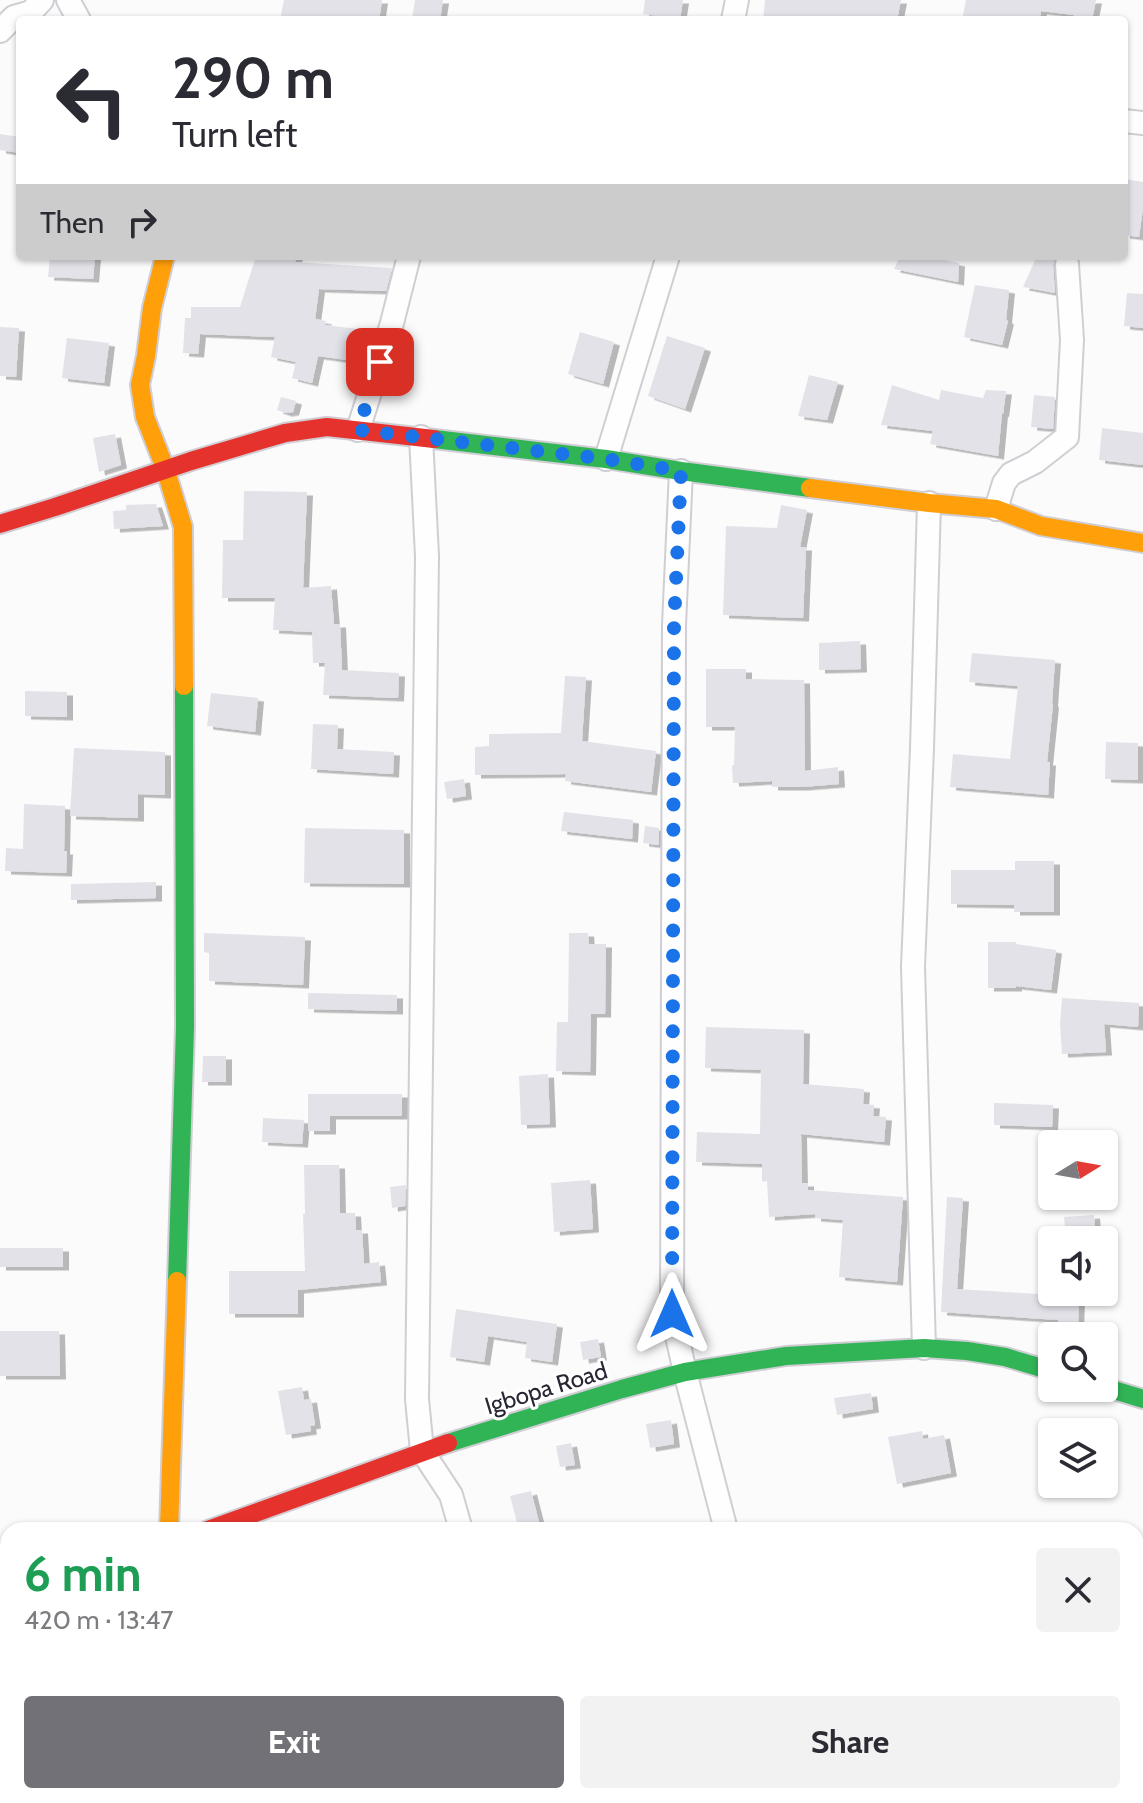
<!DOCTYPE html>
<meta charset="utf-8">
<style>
body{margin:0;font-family:Cabin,sans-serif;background:#f2f2f3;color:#2b2b33;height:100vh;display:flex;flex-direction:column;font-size:30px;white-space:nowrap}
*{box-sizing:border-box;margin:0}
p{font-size:26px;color:#7c7c81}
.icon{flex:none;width:44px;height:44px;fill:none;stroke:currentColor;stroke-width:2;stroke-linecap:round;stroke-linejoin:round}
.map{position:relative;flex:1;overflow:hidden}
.side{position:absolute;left:0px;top:1522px;width:1144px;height:282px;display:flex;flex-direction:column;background:#fff;border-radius:24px 24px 0 0;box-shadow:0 2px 6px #0004}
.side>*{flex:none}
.guide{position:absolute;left:16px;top:16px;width:1112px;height:244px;border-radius:8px;box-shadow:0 2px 6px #0004;background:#fff;color:#2b2b33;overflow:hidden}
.needle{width:52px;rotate:79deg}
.buttons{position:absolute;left:1038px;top:1130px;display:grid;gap:16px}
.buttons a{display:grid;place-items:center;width:80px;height:80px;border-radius:8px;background:#fff;box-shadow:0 2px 6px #0004;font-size:40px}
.pin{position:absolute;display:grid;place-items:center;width:68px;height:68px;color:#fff;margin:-34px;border-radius:16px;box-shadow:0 4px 12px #0006}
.me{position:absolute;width:88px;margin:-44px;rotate:0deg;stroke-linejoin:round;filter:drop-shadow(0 0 6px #0008)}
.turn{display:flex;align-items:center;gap:28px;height:168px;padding:0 24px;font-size:36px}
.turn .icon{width:104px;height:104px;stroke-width:2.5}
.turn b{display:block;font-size:56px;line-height:68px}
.then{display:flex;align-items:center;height:76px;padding:0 24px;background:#0003;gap:16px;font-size:30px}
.round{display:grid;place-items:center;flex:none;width:84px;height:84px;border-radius:8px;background:#f2f2f3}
.headline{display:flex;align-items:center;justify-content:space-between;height:136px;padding:0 24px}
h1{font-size:48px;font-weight:800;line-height:60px;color:#1e9e55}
.cta{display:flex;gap:16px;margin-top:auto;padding:16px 24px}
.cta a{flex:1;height:92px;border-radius:8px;background:#727178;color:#fff;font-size:32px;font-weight:800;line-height:92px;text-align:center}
.cta a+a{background:#f2f2f3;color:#2b2b33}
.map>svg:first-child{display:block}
.building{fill:#e3e2e9;filter:url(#shadow)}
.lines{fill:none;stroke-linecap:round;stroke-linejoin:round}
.street-casing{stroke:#d0ced4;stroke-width:26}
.fast-casing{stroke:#d0ced4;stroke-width:22}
.slow-casing{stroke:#d0ced4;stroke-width:22}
.jam-casing{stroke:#d0ced4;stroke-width:22}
.street{stroke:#fefefe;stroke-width:22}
.fast{stroke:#30b455;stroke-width:18}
.slow{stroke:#ff9f0a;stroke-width:18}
.jam{stroke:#e5322d;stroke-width:18}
.route{stroke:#1a73e8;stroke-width:14;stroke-dasharray:0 25.2}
.labels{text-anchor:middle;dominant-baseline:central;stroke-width:6;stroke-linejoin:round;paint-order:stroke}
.street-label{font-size:24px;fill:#282632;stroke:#fff}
</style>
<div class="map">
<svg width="1143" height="1803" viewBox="0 0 1143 1803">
<defs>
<filter id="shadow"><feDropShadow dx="6" dy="3.5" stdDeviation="0" flood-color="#0004"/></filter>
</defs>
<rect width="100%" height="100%" fill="#fbfbfb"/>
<g class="building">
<polygon points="284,0 382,0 379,20 280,20"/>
<polygon points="415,0 443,0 440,20 412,20"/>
<polygon points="645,0 683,0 680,19 643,14"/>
<polygon points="765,0 901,0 897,20 763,20"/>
<polygon points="966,0 1096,0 1092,20 1073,20 1074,15 1041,11 1040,20 962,20"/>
<polygon points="0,134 20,137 20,153 0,150"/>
<polygon points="1124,179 1143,182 1143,208 1139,237 1124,235"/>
<polygon points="50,256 95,256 93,279 48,277"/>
<polygon points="256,256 297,256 295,262 392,268 386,291 319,289 315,319 326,321 325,325 358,329 354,361 318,356 312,383 292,378 296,362 271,357 275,337 200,334 198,354 183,353 185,318 191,318 191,307 240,307"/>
<polygon points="900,256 925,256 959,263 958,282 894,269"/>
<polygon points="1037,256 1056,256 1053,265 1055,293 1023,287"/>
<polygon points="975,285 1009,290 1006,320 1008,321 1002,345 964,337"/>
<polygon points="1127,293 1143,294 1143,328 1124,326"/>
<polygon points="0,327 19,328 16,377 0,376"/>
<polygon points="580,332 614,342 603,384 568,374"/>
<polygon points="667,336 705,348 685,409 648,396"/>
<polygon points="67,338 109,343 104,383 62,378"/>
<polygon points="809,375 838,382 827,420 798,416"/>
<polygon points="892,385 939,400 941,390 983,398 986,390 1006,391 1003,414 1002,413 998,456 930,444 933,431 881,425"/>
<polygon points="1034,395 1055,397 1053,429 1031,427"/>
<polygon points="281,397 296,401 293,412 286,413 277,410"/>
<polygon points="1102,428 1143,433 1143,465 1099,460"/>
<polygon points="115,434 121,465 99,472 93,438"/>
<polygon points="244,491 307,492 303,588 331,586 334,624 340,624 342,670 399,673 398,698 323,695 325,663 313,663 312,632 273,630 275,598 222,598 223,540 243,540"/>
<polygon points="156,504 163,526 114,529 113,511 126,510 126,505"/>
<polygon points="781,505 807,510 800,547 806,547 803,618 723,615 726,526 777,528"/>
<polygon points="860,641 861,669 819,670 819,643"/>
<polygon points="972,653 1055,660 1052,703 1053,704 1047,762 1050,762 1048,795 950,787 953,754 1010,759 1018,686 969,682"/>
<polygon points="706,669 746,669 746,679 804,680 805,771 838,767 839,784 802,787 772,787 772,781 733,783 732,765 734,765 735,727 706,727"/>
<polygon points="565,676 586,677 582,741 656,751 651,792 565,781 566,774 475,775 475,747 489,746 489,734 561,733"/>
<polygon points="25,691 67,692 67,717 25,716"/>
<polygon points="211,693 258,698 255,732 207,726"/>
<polygon points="313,724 338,725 337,749 394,752 393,774 311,769"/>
<polygon points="1106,742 1138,743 1138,780 1105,779"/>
<polygon points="74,748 165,752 165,795 138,794 138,818 70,816"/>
<polygon points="464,779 466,796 447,799 444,782"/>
<polygon points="24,804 65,806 64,851 67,851 66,873 5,871 6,848 23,849"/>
<polygon points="564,812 633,820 632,839 561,831"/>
<polygon points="645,826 659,828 659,845 643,843"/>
<polygon points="305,828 404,830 404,884 304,883"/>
<polygon points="1015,861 1054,861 1054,912 1014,912 1014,905 951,904 951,870 1015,870"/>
<polygon points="156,882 156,898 71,900 71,884"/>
<polygon points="204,933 305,937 303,985 209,981 209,953 204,952"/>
<polygon points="569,933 588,933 589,944 606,944 605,1014 591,1014 590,1072 556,1071 557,1022 568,1022"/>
<polygon points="988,942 1016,942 1016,944 1056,950 1051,990 1016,986 1016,988 988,988"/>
<polygon points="308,993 397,995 397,1011 308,1009"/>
<polygon points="1062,998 1139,1003 1138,1027 1104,1024 1106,1052 1062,1054 1060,1024"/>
<polygon points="706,1027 804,1030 803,1084 864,1089 863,1104 874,1105 873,1116 886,1117 884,1142 801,1134 802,1183 808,1183 808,1190 903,1197 897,1282 839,1277 843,1220 815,1218 815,1214 769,1217 767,1181 762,1182 762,1164 696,1162 697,1132 760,1134 761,1070 705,1068"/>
<polygon points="203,1056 226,1056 226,1082 202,1082"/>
<polygon points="548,1074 550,1124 521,1125 519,1076"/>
<polygon points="308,1094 402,1094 402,1116 330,1116 330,1131 308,1131"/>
<polygon points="994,1103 1053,1105 1052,1127 994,1125"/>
<polygon points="263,1118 304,1120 302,1144 262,1142"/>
<polygon points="304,1165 339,1165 340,1213 355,1213 356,1230 362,1230 364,1264 379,1262 381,1282 298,1290 298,1314 229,1314 229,1271 305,1271 303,1214 305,1214"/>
<polygon points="590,1180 593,1229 554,1232 551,1183"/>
<polygon points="406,1185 405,1206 392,1208 390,1187"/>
<polygon points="947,1197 963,1198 957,1289 1038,1294 1038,1298 1079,1298 1078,1326 1058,1326 1058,1320 941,1312"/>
<polygon points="1094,1215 1096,1240 1066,1240 1064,1217"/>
<rect x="0" y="1248" width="63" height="19"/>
<polygon points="456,1309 557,1324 552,1362 525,1358 527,1342 488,1336 484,1362 450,1357"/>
<polygon points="0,1331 59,1331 60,1376 0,1376"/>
<polygon points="598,1339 601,1357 583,1360 580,1342"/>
<polygon points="302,1387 304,1400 311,1399 315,1425 310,1426 311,1431 286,1435 278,1391"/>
<polygon points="871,1393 873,1409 837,1415 834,1398"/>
<polygon points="671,1420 674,1444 650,1448 646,1424"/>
<polygon points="922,1431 923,1439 944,1435 951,1473 897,1484 888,1437"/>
<polygon points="571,1443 575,1465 560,1467 556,1446"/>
<polygon points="531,1491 541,1530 519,1530 510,1496"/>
</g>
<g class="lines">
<defs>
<g id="street">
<polyline points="68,0 79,20"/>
<polyline points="733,20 737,0"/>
<polyline points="0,31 14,17 31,12 42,0"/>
<polyline points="1124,121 1143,123"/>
<polyline points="358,430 392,323 409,256"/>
<polyline points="421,437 427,556 417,1399 422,1451 451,1495 461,1530"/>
<polyline points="606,459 668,256"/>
<polyline points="681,471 674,625 672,1314 685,1372 726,1530"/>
<polyline points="996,509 1004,483 1011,474 1035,462 1067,437 1072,340 1067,264"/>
<polyline points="924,1348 913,967 922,748 929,503"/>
<polyline points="275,1796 277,1803"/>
<polyline points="531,1796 532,1803"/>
<polyline points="797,1796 799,1803"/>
</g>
<g id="fast">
<polyline points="434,439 606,459 681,471 810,488"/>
<polyline points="177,1281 185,1028 184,686"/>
<polyline points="1104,1387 1143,1399"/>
<polyline points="448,1443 622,1389 685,1372 786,1356 924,1348 967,1351 1005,1357 1052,1371"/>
</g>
<g id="slow">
<polyline points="165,256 152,308 146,356 140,385 145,417 165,468 183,527 184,686"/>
<polyline points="810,488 929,503 996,509 1041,526 1143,543"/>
<polyline points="169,1530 177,1281"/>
<polyline points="0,1603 8,1601"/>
</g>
<g id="jam">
<polyline points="0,524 55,507 191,461 285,433 327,427 434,439"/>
<polyline points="208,1530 448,1443"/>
</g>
</defs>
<use href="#street" class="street-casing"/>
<use href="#fast" class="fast-casing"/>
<use href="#slow" class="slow-casing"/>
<use href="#jam" class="jam-casing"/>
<use href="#street" class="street"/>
<use href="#fast" class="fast"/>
<use href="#slow" class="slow"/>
<use href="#jam" class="jam"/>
</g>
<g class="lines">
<polyline class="route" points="380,362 358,430 606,459 681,471 674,625 672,1314"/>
</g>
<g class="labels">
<g class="street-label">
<text transform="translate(546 1388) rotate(-17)">Igbopa Road</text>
</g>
</g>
</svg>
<div class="buttons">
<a><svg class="needle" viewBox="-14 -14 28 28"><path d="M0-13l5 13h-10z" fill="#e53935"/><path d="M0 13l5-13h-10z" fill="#7c7c81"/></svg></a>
<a><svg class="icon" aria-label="sound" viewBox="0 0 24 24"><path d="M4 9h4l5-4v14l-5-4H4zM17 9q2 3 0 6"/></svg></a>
<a><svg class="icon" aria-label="search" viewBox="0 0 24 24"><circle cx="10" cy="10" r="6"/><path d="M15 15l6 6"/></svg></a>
<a><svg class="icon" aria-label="layers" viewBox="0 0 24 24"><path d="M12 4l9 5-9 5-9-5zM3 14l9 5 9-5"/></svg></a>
</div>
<div class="pin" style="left:380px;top:362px;background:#d93025"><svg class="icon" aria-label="arrive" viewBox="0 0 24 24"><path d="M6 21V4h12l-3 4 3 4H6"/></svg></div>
<svg class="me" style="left:672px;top:1314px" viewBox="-20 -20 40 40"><path d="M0-17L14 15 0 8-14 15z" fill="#1a73e8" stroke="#fff" stroke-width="4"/></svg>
<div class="guide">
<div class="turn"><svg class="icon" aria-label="left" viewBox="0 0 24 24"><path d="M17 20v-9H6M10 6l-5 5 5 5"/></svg><div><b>290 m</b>Turn left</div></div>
<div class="then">Then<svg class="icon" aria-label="right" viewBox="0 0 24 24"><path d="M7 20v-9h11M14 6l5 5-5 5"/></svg></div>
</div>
<section class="side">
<div class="headline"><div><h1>6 min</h1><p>420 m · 13:47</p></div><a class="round"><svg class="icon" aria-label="close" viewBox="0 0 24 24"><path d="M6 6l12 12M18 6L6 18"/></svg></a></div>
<div class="cta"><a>Exit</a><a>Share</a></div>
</section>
</div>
